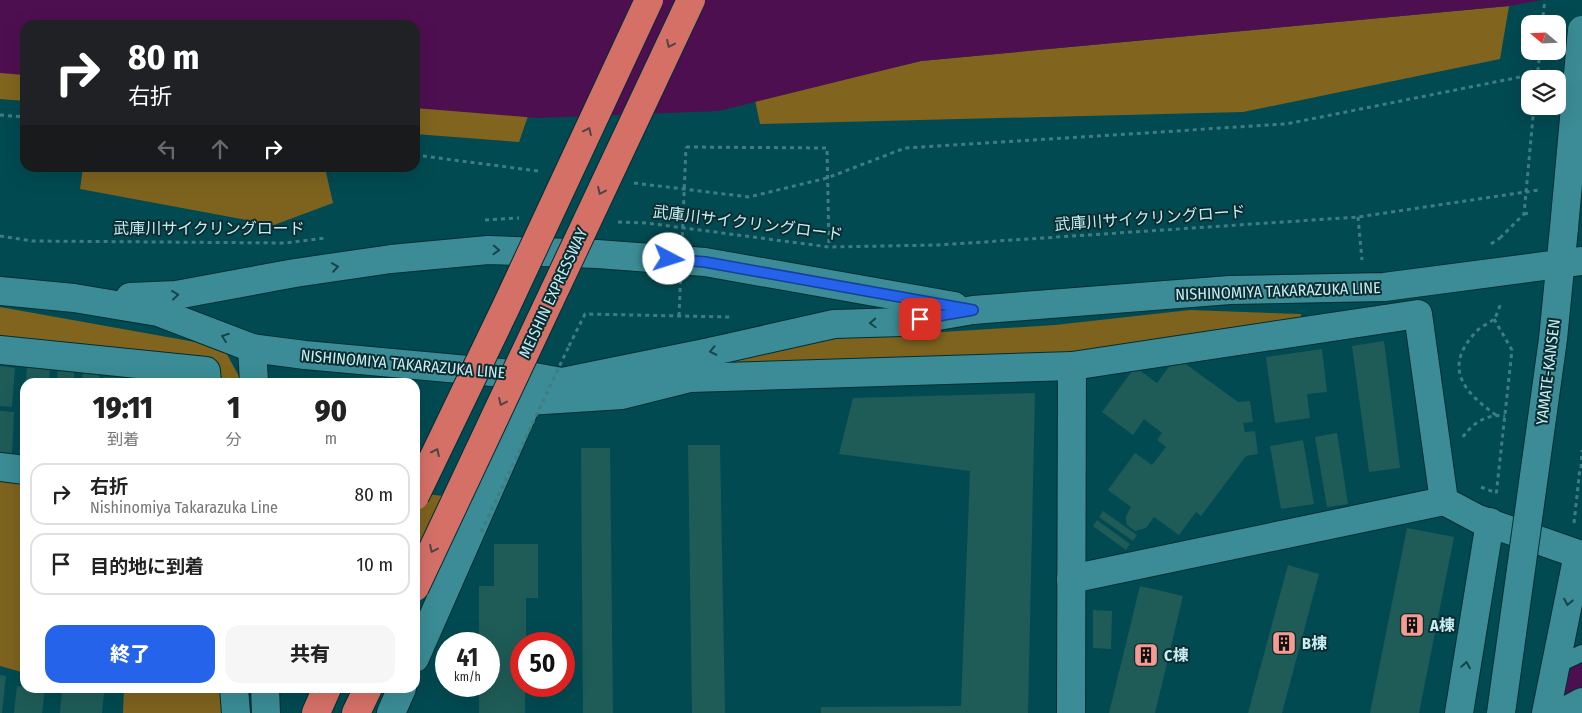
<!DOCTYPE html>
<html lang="ja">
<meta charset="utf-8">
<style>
body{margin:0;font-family:"Fira Sans Condensed","Noto Sans JP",sans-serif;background:#f6f6f6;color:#222;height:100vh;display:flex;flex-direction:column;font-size:19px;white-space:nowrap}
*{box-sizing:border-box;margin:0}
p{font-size:16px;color:#767676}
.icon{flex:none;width:28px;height:28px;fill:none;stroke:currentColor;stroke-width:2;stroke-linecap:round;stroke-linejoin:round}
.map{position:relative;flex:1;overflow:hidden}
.details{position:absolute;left:20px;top:378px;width:400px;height:315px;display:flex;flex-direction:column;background:#fff;border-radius:15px;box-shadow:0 5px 20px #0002}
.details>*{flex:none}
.top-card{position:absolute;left:20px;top:20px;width:400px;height:152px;border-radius:15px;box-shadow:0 5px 20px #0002;background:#202124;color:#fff;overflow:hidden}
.needle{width:32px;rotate:289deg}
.controls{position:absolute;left:1521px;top:15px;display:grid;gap:10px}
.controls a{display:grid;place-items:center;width:45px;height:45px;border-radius:10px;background:#fff;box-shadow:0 5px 20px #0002;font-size:25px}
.speed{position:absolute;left:435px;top:632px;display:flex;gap:10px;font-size:25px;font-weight:700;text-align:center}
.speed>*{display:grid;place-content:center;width:65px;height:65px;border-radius:50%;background:#fff;box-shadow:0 5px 20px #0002;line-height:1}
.speed small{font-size:12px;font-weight:400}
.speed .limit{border:8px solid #d22;background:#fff;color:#111}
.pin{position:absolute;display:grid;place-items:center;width:42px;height:42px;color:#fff;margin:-21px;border-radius:10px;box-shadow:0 2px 8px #0006}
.me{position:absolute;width:55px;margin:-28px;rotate:95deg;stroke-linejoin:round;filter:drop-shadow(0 0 4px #0008)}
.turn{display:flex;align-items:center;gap:18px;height:105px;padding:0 25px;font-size:22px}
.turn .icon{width:65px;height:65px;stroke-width:2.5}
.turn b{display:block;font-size:35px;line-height:42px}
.lanes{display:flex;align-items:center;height:48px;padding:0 25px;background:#0003;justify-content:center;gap:25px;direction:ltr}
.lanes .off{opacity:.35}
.eta{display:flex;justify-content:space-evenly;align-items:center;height:85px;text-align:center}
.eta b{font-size:30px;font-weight:800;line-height:35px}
.action{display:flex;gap:10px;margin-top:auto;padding:10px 25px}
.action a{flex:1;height:58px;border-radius:15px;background:#2563eb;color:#fff;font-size:20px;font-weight:800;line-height:58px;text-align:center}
.action a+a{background:#f6f6f6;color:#222}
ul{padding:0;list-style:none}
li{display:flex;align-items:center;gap:15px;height:62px;margin:0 10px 8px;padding:0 15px;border:2px solid #e0e0e0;border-radius:15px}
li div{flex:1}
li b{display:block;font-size:19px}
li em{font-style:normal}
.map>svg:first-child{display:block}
.green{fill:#7e631f}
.forest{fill:#81651f}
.water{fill:#4e0f50}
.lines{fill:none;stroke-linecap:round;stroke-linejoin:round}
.river{stroke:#4e0f50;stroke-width:49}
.building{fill:#1f5c57}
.lane-casing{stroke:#002e33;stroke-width:19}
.street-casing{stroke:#002e33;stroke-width:30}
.secondary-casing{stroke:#002e33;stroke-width:30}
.highway-casing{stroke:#002e33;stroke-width:30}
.path{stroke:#3f7d83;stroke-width:3;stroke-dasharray:4 4;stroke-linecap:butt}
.lane{stroke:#3b8c96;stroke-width:16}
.street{stroke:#3b8c96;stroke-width:28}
.secondary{stroke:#3b8c96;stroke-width:28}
.highway{stroke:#d57067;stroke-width:28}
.secondary-bridge-casing{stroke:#002e33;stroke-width:30;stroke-linecap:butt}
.highway-bridge-casing{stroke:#002e33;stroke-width:30;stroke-linecap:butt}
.path-bridge{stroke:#3f7d83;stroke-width:3;stroke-dasharray:4 4;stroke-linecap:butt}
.secondary-bridge{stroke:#3b8c96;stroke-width:28}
.highway-bridge{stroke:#d57067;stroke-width:28}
.oneway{stroke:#514444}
.oneway2{stroke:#16454a}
.route-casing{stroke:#184099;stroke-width:12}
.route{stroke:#2563eb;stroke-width:9}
.labels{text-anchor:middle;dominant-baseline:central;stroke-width:4;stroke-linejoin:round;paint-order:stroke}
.street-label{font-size:16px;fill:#c7edf2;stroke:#0a2d31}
.poi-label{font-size:16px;font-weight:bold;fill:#c7edf2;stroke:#0a2d31;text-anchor:start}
</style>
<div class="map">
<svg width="1582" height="713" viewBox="0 0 1582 713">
<rect width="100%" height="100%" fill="#024a51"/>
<g class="green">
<polygon points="83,168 325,168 333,203 274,225 80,189"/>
<polygon points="1190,310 1301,314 1301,319 1083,353 706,367 830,339 1055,325"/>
<polygon points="0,479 25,481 25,673 0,666"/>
<polygon points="415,493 473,499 439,569 415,568"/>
<polygon points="124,688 226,688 228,713 123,713"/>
</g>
<g class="forest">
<polygon points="1509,6 1500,59 1243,112 760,124 755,100 921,61"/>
<polygon points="0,54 25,56 25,101 0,99"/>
<polygon points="415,87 535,96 519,142 415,134"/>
<polygon points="0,307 223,347 242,382 216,382 214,361 0,336"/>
</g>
<polygon class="water" points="0,0 1543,0 1509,6 921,61 719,111 537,118 415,108 415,25 25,25 25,75 0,73"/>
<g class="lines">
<polyline class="river" points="1580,680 1582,678"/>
</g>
<g class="building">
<polygon points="1384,341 1400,468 1369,472 1352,346"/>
<polygon points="1322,349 1327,392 1307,394 1310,418 1275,423 1266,357"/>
<polygon points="1176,357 1238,402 1250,401 1253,422 1243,423 1245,432 1255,431 1258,454 1246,456 1201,516 1196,512 1179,535 1154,517 1146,528 1135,531 1127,525 1126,520 1126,516 1131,507 1108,490 1135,453 1152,465 1166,447 1157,440 1162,433 1144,419 1133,435 1102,412 1135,367 1157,383"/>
<polygon points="0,366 15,368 12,407 0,406"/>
<polygon points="27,366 50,367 49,382 26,382"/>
<polygon points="58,366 74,367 74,382 57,382"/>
<polygon points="83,368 100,368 99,382 82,382"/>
<polygon points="104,377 130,378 130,382 104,382"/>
<polygon points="1035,393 1028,713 821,713 821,707 961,706 970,471 839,454 853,398"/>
<polygon points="0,411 14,412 12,454 0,453"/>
<polygon points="22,418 25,418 25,460 19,460"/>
<polygon points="1337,433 1348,504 1327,507 1315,437"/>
<polygon points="1303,440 1314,504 1281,509 1270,446"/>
<polygon points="688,445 720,445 725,713 692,713"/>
<polygon points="581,448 610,448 613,713 583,713"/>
<polygon points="1103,511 1137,535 1133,541 1099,517"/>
<polygon points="1097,520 1130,544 1126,550 1093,526"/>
<polygon points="1407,528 1454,537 1419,713 1370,713"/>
<polygon points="494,544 538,544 538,598 526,598 526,644 521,644 521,686 525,686 525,713 479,713 479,686 489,686 489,644 479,644 479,586 494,586"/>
<polygon points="1288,565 1319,574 1282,713 1248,713"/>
<polygon points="1140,586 1183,596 1155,713 1109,713"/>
<polygon points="1093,610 1112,611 1111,649 1093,648"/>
<polygon points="0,675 6,676 2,713 0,713"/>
<polygon points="17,686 45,689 42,713 14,713"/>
<polygon points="62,689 104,693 102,713 60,713"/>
</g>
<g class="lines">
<defs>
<polyline id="lane" points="1555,666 1582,653"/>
<g id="street">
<polyline points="252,348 254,382"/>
<polyline points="0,350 206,371 207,382"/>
<polyline points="0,467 25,470"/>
<polyline points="1071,579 1444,501 1478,519 1578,554 1546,713"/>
<polyline points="415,658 528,401 622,395 690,378 1072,366 1418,314 1444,501"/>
<polyline points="234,688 236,713"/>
<polyline points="265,688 266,713"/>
<polyline points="391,713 402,688"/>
<polyline points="1071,713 1072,366"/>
<polyline points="1459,713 1490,522"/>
<polyline points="1562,713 1582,702"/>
</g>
<g id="secondary">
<polyline points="0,291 74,298 158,312 252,348 305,355 523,375 562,382 705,353 834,324 903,322 973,310 1230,290 1384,287 1582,261"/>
<polyline points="130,297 176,295 295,273 391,259 488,250 597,254 705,262 954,306"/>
<polyline points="1553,339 1564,228"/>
</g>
<g id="highway">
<polyline points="316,713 327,688"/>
<polyline points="356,713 368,688"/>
</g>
</defs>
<use href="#lane" class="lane-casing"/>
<use href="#street" class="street-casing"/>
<use href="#secondary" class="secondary-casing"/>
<use href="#highway" class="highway-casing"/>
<g class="path">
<polyline points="1542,24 1545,0"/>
<polyline points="0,115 25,117"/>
<polyline points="686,147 827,148 829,247"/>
<polyline points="415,155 538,171"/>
<polyline points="634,183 749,197 827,178 905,148 1286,124 1550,71"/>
<polyline points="1524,214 1530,213"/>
<polyline points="1358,217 1362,260"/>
<polyline points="485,220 519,218"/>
<polyline points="618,222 646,223 829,247 938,245 1358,217 1539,190"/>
<polyline points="0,236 32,241 286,243 325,238"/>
<polyline points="1491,244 1500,238"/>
<polyline points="1494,319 1512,350 1496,496"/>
<polyline points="569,346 585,314 731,317"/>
<path d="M1496,415C1465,393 1443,369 1474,334C1479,327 1492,322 1495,318C1497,314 1499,308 1501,303"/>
<path d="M1463,437C1472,423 1489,413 1505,416"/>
<polyline points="1581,468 1582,450"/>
<polyline points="1481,487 1496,493"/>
<polyline points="1574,523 1580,468"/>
</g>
<use href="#lane" class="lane"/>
<use href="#street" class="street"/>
<use href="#secondary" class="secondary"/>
<use href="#highway" class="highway"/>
<defs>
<g id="secondary-bridge">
<polyline points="1564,228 1582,30"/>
<polyline points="1501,713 1553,339"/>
</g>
<g id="highway-bridge">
<polyline points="415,496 505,309 649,0"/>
<polyline points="415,587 691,0"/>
</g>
</defs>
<use href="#secondary-bridge" class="secondary-bridge-casing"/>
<use href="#highway-bridge" class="highway-bridge-casing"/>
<g class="path-bridge">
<polyline points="1537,79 1540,51"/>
<polyline points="1500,238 1524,214 1534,106"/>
<polyline points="679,316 686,147"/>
<polyline points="481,532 569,346"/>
</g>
<use href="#secondary-bridge" class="secondary-bridge"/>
<use href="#highway-bridge" class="highway-bridge"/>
</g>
<defs><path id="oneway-chevron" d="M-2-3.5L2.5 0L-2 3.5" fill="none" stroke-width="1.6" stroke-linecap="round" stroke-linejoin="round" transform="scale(1.25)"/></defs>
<g class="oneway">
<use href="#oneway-chevron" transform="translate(670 44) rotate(115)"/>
<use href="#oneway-chevron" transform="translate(588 131) rotate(-65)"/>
<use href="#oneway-chevron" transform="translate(601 191) rotate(115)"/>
<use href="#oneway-chevron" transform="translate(502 402) rotate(115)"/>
<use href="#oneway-chevron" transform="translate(436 452) rotate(-64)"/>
<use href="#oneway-chevron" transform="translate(433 549) rotate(115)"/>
</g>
<g class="oneway2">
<use href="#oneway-chevron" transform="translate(496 250) rotate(2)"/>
<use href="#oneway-chevron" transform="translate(335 267) rotate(-8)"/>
<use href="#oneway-chevron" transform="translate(175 295) rotate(-6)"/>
<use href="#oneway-chevron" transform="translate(873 323) rotate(178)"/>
<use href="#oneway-chevron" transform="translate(225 337) rotate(-160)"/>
<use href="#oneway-chevron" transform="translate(713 351) rotate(168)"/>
<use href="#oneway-chevron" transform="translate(1568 602) rotate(101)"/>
<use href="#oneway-chevron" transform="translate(1466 665) rotate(-81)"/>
</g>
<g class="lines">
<defs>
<polyline id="route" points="669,259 705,262 973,310 920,319"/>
</defs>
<use href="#route" class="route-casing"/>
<use href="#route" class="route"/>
</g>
<defs>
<symbol id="building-square" viewBox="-11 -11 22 22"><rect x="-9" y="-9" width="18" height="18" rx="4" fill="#f59c92" stroke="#0a2d31"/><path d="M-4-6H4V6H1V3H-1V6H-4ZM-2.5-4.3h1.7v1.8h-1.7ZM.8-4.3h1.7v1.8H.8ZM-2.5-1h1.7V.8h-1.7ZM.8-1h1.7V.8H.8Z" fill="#111"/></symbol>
</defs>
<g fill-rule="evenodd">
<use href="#building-square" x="1398" y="611" width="28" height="28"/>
<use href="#building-square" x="1270" y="629" width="28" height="28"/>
<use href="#building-square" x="1132" y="641" width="28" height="28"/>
</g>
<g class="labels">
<g class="street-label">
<text transform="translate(1150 218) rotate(-4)">武庫川サイクリングロード</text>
<text transform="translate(748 223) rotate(7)">武庫川サイクリングロード</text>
<text x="209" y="228">武庫川サイクリングロード</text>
<text transform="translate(1278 291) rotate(-2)">NISHINOMIYA TAKARAZUKA LINE</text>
<text transform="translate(553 293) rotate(-65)">MEISHIN EXPRESSWAY</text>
<text transform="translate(403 364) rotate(5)">NISHINOMIYA TAKARAZUKA LINE</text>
<text transform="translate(1548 372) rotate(-83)">YAMATE-KANSEN</text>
</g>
<g class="poi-label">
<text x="1430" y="625">A棟</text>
<text x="1302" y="643">B棟</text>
<text x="1164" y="655">C棟</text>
</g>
</g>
</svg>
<div class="controls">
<a><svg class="needle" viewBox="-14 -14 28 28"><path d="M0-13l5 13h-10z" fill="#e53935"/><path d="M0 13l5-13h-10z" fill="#767676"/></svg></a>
<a><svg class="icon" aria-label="layers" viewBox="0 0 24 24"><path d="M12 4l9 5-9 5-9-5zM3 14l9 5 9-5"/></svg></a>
</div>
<div class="speed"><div>41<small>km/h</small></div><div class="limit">50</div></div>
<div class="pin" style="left:920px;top:319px;background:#d93025"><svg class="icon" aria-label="arrive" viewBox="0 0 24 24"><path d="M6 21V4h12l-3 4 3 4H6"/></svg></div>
<svg class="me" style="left:669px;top:259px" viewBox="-20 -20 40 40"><circle r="19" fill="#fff"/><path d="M0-13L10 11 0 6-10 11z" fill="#2563eb"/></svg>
<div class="top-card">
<div class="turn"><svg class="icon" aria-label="right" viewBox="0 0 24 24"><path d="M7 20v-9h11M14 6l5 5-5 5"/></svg><div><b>80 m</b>右折</div></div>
<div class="lanes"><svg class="icon off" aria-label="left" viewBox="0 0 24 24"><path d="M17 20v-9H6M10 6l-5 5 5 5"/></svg><svg class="icon off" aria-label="ahead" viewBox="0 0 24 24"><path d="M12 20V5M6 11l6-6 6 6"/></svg><svg class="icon" aria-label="right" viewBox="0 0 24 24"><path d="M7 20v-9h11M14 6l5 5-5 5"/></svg></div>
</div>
<section class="details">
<div class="eta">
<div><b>19:11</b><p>到着</p></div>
<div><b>1</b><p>分</p></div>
<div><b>90</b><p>m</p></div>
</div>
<ul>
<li><svg class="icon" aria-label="right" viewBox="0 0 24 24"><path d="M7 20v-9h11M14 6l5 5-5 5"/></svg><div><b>右折</b><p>Nishinomiya Takarazuka Line</p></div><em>80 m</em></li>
<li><svg class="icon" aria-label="arrive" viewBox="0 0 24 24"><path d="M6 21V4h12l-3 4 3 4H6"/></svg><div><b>目的地に到着</b></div><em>10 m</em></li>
</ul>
<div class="action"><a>終了</a><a>共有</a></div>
</section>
</div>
